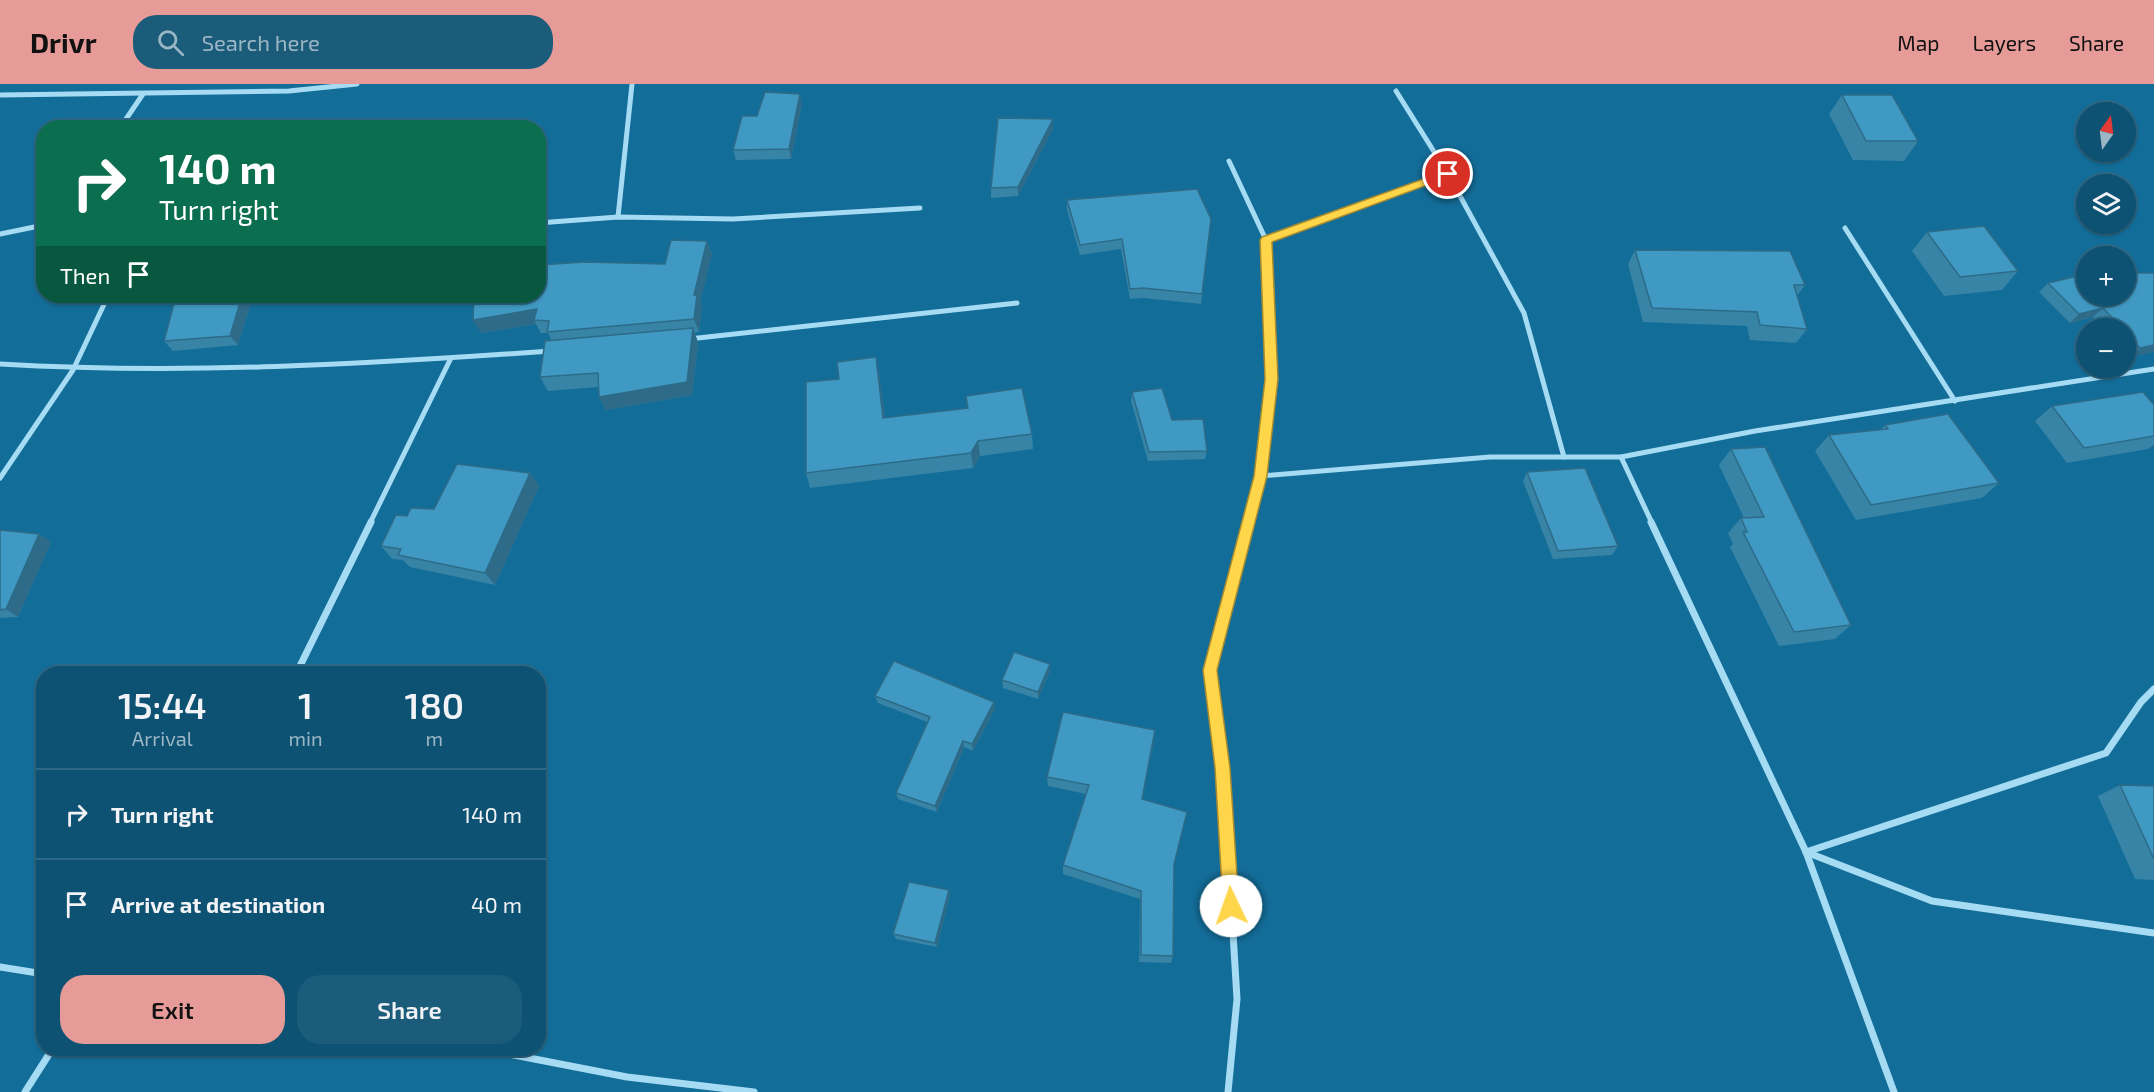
<!DOCTYPE html>
<meta charset="utf-8">
<style>
body{margin:0;font-family:"Exo 2",sans-serif;background:#1c5c7b;color:#f1f3f6;height:100vh;display:flex;flex-direction:column;font-size:22px;white-space:nowrap}
*{box-sizing:border-box;margin:0}
p{font-size:20px;color:#9bb6c4}
.icon{flex:none;width:33px;height:33px;fill:none;stroke:currentColor;stroke-width:2;stroke-linecap:round;stroke-linejoin:round}
.map{position:relative;flex:1;overflow:hidden}
.drawer{position:absolute;left:36px;top:582px;width:510px;height:390px;display:flex;flex-direction:column;background:#0e5273;border-radius:24px;box-shadow:0 2px 4px #0004,0 0 0 2px #2e6985}
.drawer>*{flex:none}
.guide{position:absolute;left:36px;top:36px;width:510px;height:183px;border-radius:24px;box-shadow:0 2px 4px #0004,0 0 0 2px #2e6985;background:#0b6e4f;color:#fff;overflow:hidden}
.needle{width:39px;rotate:14deg}
.buttons{position:absolute;left:2076px;top:18px;display:grid;gap:12px}
.buttons a{display:grid;place-items:center;width:60px;height:60px;border-radius:50%;background:#0e5273;box-shadow:0 2px 4px #0004,0 0 0 2px #2e6985;font-size:30px}
.pin{position:absolute;display:grid;place-items:center;width:51px;height:51px;color:#fff;margin:-26px;border:3px solid #fff;border-radius:50%;box-shadow:0 2px 6px #0007}
.me{position:absolute;width:66px;margin:-33px;rotate:357deg;stroke-linejoin:round;filter:drop-shadow(0 0 4px #0008)}
.turn{display:flex;align-items:center;gap:21px;height:126px;padding:0 24px;font-size:27px}
.turn .icon{width:78px;height:78px;stroke-width:2.5}
.turn b{display:block;font-size:42px;line-height:51px}
.then{display:flex;align-items:center;height:57px;padding:0 24px;background:#0003;gap:12px;font-size:22px}
.eta{display:flex;justify-content:space-evenly;align-items:center;height:102px;text-align:center}
.eta b{font-size:36px;font-weight:600;line-height:42px}
.action{display:flex;gap:12px;margin-top:auto;padding:12px 24px}
.action a{flex:1;height:69px;border-radius:24px;background:#e69b98;color:#111;font-size:24px;font-weight:600;line-height:69px;text-align:center}
.action a+a{background:#1c5c7b;color:#f1f3f6}
ul{padding:0;list-style:none}
li{display:flex;align-items:center;gap:18px;height:90px;padding:0 24px;border-top:2px solid #2e6985}
li div{flex:1}
li b{display:block;font-size:22px}
li em{font-style:normal}
header{display:flex;align-items:center;gap:36px;box-sizing:border-box;height:84px;padding:0 30px;background:#e69b98;color:#111}
header strong{font-size:28px}
nav{display:flex;gap:33px;margin-inline-start:auto;font-size:21px}
.search{width:420px;height:54px;background:#1c5c7b;display:flex;align-items:center;gap:15px;box-sizing:border-box;padding:0 21px;border-radius:24px;color:#9bb6c4;font-size:22px}
.map>svg:first-child{display:block}
.lines{fill:none;stroke-linecap:round;stroke-linejoin:round}
.street-far1{stroke:#a5dbf3;stroke-width:5}
.street{stroke:#a5dbf3;stroke-width:7}
.wall{fill:#3784a7}
.shaded-wall{fill:#2d6b88}
.building{fill:#4099c2;stroke:#2d6b88;stroke-width:1.5}
.route{fill:#ffd54a;stroke:#a68a30;stroke-width:1.5}
</style>
<header>
<strong>Drivr</strong>
<div class="search"><svg class="icon" aria-label="search" viewBox="0 0 24 24"><circle cx="10" cy="10" r="6"/><path d="M15 15l6 6"/></svg>Search here</div>
<nav><a>Map</a><a>Layers</a><a>Share</a></nav>
</header>
<div class="map">
<svg width="2154" height="1008" viewBox="0 0 2154 1008">
<rect width="100%" height="100%" fill="#136d99"/>
<g class="lines">
<g class="street-far1">
<polyline points="1396,7 1448,90 1524,229 1564,373"/>
<polyline points="0,11 289,7 357,0"/>
<polyline points="120,44 143,10"/>
<polyline points="1229,77 1266,156 1272,295 1261,392 1249,439"/>
<polyline points="618,133 632,0"/>
<polyline points="538,139 618,133 733,135 920,124"/>
<polyline points="1845,144 1955,317"/>
<polyline points="0,150 44,141"/>
<polyline points="1266,156 1448,90"/>
<polyline points="689,255 1017,219"/>
<path d="M0,280C184,291 367,280 551,267"/>
<polyline points="1621,373 1652,439"/>
<polyline points="1261,392 1490,373 1621,373 1755,347 2154,285"/>
<polyline points="0,394 73,286 108,212"/>
<polyline points="370,439 451,274"/>
</g>
<g class="street">
<polyline points="1651,438 1806,768 1894,1008"/>
<polyline points="296,590 371,438"/>
<polyline points="1806,768 2106,669 2141,618 2154,605"/>
<polyline points="1806,768 1932,817 2154,849"/>
<polyline points="0,883 44,890"/>
<polyline points="478,964 627,993 754,1008"/>
<polyline points="25,1008 53,964"/>
<polyline points="1228,1008 1237,915 1223,684 1210,586 1249,438"/>
</g>
</g>
<g class="wall">
<polygon points="800,10 802,20 791,75 736,76 733,66"/>
<polygon points="1842,11 1918,57 1904,77 1853,76 1829,30"/>
<polygon points="1053,35 1053,45 1018,112 991,114 991,104"/>
<polygon points="1067,116 1211,135 1201,220 1143,214 1130,215 1121,165 1080,171 1067,126"/>
<polygon points="1927,148 2018,187 2002,206 1944,212 1912,167"/>
<polygon points="707,157 712,170 700,218 702,224 699,248 694,249 698,258 692,311 606,326 599,313 598,303 548,307 540,293 552,257 548,249 541,249 536,240 481,249 538,212 538,168 542,181 665,180"/>
<polygon points="1635,166 1805,201 1797,212 1807,245 1796,259 1750,256 1747,242 1643,238 1628,180"/>
<polygon points="2154,189 2154,268 2130,273 2126,268 2126,244 2104,244 2093,233 2070,239 2039,208 2048,199"/>
<polygon points="176,212 253,212 238,261 173,267 164,257"/>
<polygon points="879,288 885,334 967,324 966,312 1032,350 1033,365 980,372 973,384 810,404 806,389 839,295"/>
<polygon points="1132,308 1172,336 1207,367 1205,375 1148,377 1131,317"/>
<polygon points="2154,321 2154,361 2148,365 2067,379 2035,337 2052,322"/>
<polygon points="1885,341 1999,399 1982,414 1856,436 1815,367 1829,351 1881,346"/>
<polygon points="1731,365 1851,541 1835,555 1779,562 1730,463 1733,460 1728,449 1741,434 1744,434 1719,381"/>
<polygon points="1527,388 1618,462 1612,471 1553,475 1523,397"/>
<polygon points="530,389 539,402 495,501 410,483 403,476 392,475 381,462 407,432 434,425"/>
<polygon points="0,446 39,450 51,458 18,533 0,534"/>
<polygon points="1050,580 1050,587 1038,615 1003,604 1002,596"/>
<polygon points="875,612 994,618 995,625 973,667 964,663 937,728 898,715 896,709 927,638 878,619"/>
<polygon points="1154,657 1142,715 1174,780 1173,872 1171,879 1139,878 1140,815 1063,790 1063,781 1086,710 1048,702 1047,693"/>
<polygon points="2120,701 2154,702 2154,796 2135,795 2098,712"/>
<polygon points="950,811 937,863 896,855 893,850"/>
</g>
<g class="shaded-wall">
<polygon points="800,10 802,20 791,75 789,65"/>
<polygon points="1053,35 1053,45 1018,112 1018,103"/>
<polygon points="707,157 712,170 700,218 702,224 699,248 694,235 694,211"/>
<polygon points="538,168 545,195 538,182"/>
<polygon points="242,212 253,212 238,261 230,252"/>
<polygon points="2103,224 2093,233 2070,239 2079,230"/>
<polygon points="537,225 534,236 536,240 481,249 473,236"/>
<polygon points="693,244 698,258 692,311 606,326 599,313"/>
<polygon points="2154,261 2154,268 2130,273 2140,264"/>
<polygon points="876,273 879,288 887,349 883,334"/>
<polygon points="978,357 980,372 973,384 971,369"/>
<polygon points="530,389 539,402 495,501 485,489"/>
<polygon points="39,450 51,458 18,533 6,525"/>
<polygon points="1050,580 1050,587 1038,615 1038,608"/>
<polygon points="994,618 995,625 973,667 972,660"/>
<polygon points="1155,646 1154,657 1140,724 1142,715"/>
<polygon points="963,657 964,663 937,728 935,722"/>
<polygon points="949,806 950,811 937,863 935,859"/>
</g>
<g class="building">
<polygon points="765,8 800,10 789,65 733,66 742,32 757,32"/>
<polygon points="1842,11 1892,11 1918,57 1866,57"/>
<polygon points="998,34 1053,35 1018,103 991,104"/>
<polygon points="1197,105 1211,135 1202,210 1143,204 1130,205 1122,155 1080,161 1067,116"/>
<polygon points="1984,142 2018,187 1960,193 1927,148"/>
<polygon points="671,156 707,157 694,211 697,211 694,235 547,248 549,237 534,236 537,225 473,236 474,212 538,212 538,181 585,178 665,180"/>
<polygon points="1635,166 1790,167 1805,201 1794,201 1807,245 1760,241 1757,228 1652,224"/>
<polygon points="2126,189 2154,189 2154,261 2140,264 2126,248 2126,244 2122,244 2103,224 2079,230 2048,199 2086,190 2086,212 2126,212"/>
<polygon points="176,212 242,212 230,252 164,257"/>
<polygon points="693,244 687,298 599,313 598,289 540,293 545,257"/>
<polygon points="876,273 883,334 968,324 966,312 1022,304 1032,350 978,357 971,369 806,389 806,298 839,295 837,278"/>
<polygon points="1162,304 1172,336 1203,335 1207,367 1149,368 1132,308"/>
<polygon points="2143,308 2154,321 2154,352 2084,364 2052,322"/>
<polygon points="1948,330 1999,399 1871,421 1829,351 1888,345 1885,341"/>
<polygon points="1765,363 1851,541 1794,548 1743,448 1747,448 1741,434 1764,433 1731,365"/>
<polygon points="457,380 530,389 485,489 398,471 401,465 381,462 396,431 407,432 411,424 434,425"/>
<polygon points="1585,384 1618,462 1558,467 1527,388"/>
<polygon points="0,446 39,450 6,525 0,526"/>
<polygon points="1014,568 1050,580 1038,608 1002,596"/>
<polygon points="894,577 994,618 972,660 963,657 935,722 896,709 930,633 875,612"/>
<polygon points="1063,628 1155,646 1142,715 1187,728 1174,780 1173,872 1141,871 1141,807 1063,781 1089,701 1047,693"/>
<polygon points="2120,701 2154,702 2154,775"/>
<polygon points="909,798 949,806 935,859 893,850"/>
</g>
<polygon class="route" points="1448,86 1453,90 1452,92 1272,158 1278,295 1267,392 1217,586 1230,684 1239,822 1237,828 1231,830 1225,828 1223,822 1215,684 1203,586 1254,392 1265,295 1260,156 1262,153"/>
</svg>
<div class="buttons">
<a><svg class="needle" viewBox="-14 -14 28 28"><path d="M0-13l5 13h-10z" fill="#e53935"/><path d="M0 13l5-13h-10z" fill="#9bb6c4"/></svg></a>
<a><svg class="icon" aria-label="layers" viewBox="0 0 24 24"><path d="M12 4l9 5-9 5-9-5zM3 14l9 5 9-5"/></svg></a>
<a>+</a>
<a>−</a>
</div>
<div class="pin" style="left:1448px;top:90px;background:#d93025"><svg class="icon" aria-label="arrive" viewBox="0 0 24 24"><path d="M6 21V4h12l-3 4 3 4H6"/></svg></div>
<svg class="me" style="left:1231px;top:822px" viewBox="-20 -20 40 40"><circle r="19" fill="#fff"/><path d="M0-13L10 11 0 6-10 11z" fill="#ffd54a"/></svg>
<div class="guide">
<div class="turn"><svg class="icon" aria-label="right" viewBox="0 0 24 24"><path d="M7 20v-9h11M14 6l5 5-5 5"/></svg><div><b>140 m</b>Turn right</div></div>
<div class="then">Then<svg class="icon" aria-label="arrive" viewBox="0 0 24 24"><path d="M6 21V4h12l-3 4 3 4H6"/></svg></div>
</div>
<section class="drawer">
<div class="eta">
<div><b>15:44</b><p>Arrival</p></div>
<div><b>1</b><p>min</p></div>
<div><b>180</b><p>m</p></div>
</div>
<ul>
<li><svg class="icon" aria-label="right" viewBox="0 0 24 24"><path d="M7 20v-9h11M14 6l5 5-5 5"/></svg><div><b>Turn right</b></div><em>140 m</em></li>
<li><svg class="icon" aria-label="arrive" viewBox="0 0 24 24"><path d="M6 21V4h12l-3 4 3 4H6"/></svg><div><b>Arrive at destination</b></div><em>40 m</em></li>
</ul>
<div class="action"><a>Exit</a><a>Share</a></div>
</section>
</div>
